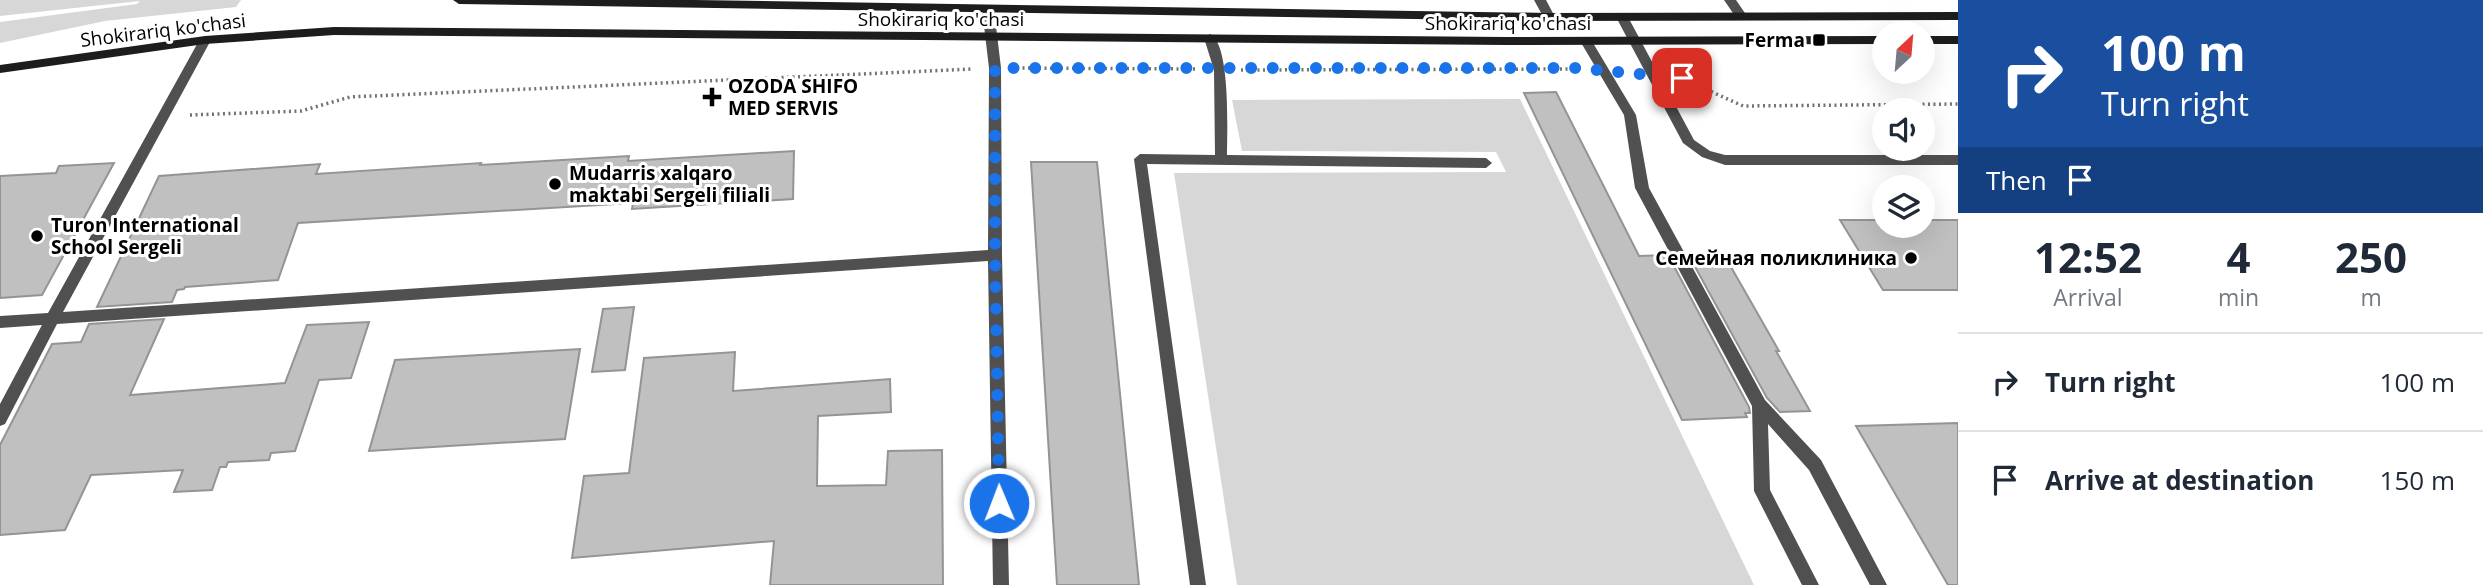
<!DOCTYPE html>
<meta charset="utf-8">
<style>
body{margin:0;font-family:"Open Sans",sans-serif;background:#f6f6f7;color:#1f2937;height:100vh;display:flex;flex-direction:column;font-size:26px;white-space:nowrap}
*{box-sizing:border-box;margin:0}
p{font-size:23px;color:#747a83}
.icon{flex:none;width:38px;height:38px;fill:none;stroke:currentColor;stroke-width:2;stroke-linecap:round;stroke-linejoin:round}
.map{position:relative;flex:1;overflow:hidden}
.panel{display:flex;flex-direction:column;background:#fff;width:525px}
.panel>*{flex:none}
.banner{background:#1a4fa0;color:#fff;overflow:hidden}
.needle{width:46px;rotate:26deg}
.buttons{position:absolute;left:1872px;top:21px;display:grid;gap:14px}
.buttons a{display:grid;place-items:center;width:63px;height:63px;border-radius:50%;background:#fff;box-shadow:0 7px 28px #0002;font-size:35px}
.pin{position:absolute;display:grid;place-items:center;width:60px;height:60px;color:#fff;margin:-30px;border-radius:14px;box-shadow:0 4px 10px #0006}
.me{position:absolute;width:77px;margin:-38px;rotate:359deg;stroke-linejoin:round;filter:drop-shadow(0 0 5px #0008)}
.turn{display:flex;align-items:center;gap:24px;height:147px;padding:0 28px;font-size:32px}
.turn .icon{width:91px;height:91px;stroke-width:2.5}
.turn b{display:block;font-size:49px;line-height:60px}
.then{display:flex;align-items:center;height:66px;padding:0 28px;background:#0003;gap:14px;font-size:26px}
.eta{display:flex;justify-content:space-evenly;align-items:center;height:119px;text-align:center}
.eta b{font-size:42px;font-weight:700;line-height:49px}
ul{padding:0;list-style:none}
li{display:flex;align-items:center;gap:21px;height:98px;padding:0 28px;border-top:2px solid #e0e1e3}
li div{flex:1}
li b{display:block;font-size:26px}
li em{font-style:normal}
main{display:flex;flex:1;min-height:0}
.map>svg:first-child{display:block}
.green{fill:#d7d7d7}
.building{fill:#c0c0c0;stroke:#949494;stroke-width:2}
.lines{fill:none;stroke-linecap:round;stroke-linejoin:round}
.path{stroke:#727272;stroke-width:3.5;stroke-dasharray:2 3.5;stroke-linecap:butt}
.lane{fill:#505050;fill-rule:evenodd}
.street{fill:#505050;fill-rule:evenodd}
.secondary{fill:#1d1d1d;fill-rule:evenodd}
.route{stroke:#1a73e8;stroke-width:12;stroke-dasharray:0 21.6}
.poi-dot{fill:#000;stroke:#fff;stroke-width:2.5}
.labels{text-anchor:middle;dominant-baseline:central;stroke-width:6;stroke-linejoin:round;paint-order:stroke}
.street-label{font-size:19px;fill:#000;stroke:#fff}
.poi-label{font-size:19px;font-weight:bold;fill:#000;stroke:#fff;text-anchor:start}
</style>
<main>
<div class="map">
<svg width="1958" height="585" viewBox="0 0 1958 585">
<rect width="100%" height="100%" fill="#fff"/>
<g class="green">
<polygon points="0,0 241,0 236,7 105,21 0,43 0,22 137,4 140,1 0,16"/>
<polygon points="1520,99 1754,585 1237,585 1174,173 1506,172 1496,152 1242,151 1232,100"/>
</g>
<g class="building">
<polygon points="1556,92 1639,256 1668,255 1749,407 1750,413 1745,413 1747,417 1682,420 1524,93"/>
<polygon points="794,151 793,199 632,209 633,203 298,223 278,280 185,287 184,289 177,290 172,302 97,307 159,176 320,164 316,174 481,163 480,165 629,156 628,161"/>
<polygon points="1031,162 1097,162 1139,585 1057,585"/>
<polygon points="114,163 42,295 0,298 0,176 56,173 59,166"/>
<polygon points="1840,220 1885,220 1885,226 1923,226 1923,220 1958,220 1958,290 1883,290"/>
<polygon points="1723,253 1779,351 1776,351 1810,411 1780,412 1767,398 1688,254"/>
<polygon points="634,307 625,370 592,372 603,309"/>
<polygon points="164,319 130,395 285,383 307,325 369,322 351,378 319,380 295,451 271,453 269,460 228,462 226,467 220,467 212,490 174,492 183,470 91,475 65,530 0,535 0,445 52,344 81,342 89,324"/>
<polygon points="580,349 565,439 369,451 395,360"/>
<polygon points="735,352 733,391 890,379 891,412 818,416 817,486 886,485 888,451 942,450 943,585 770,585 774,541 572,558 584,476 629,473 644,358"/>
<polygon points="1958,423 1958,585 1948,585 1856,426"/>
</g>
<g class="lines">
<g class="path">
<polyline points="1017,68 1197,69"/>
<polyline points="1241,70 1575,69"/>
<polyline points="1681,78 1743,106 1958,104"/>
<polyline points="190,115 301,111 350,97 973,69"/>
</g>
<g class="lane">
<polygon points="1724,0 1736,0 1747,16 1745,19 1737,19"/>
<polygon points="1622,13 1628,17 1694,140 1710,151 1725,155 1958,155 1958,165 1725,165 1702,157 1683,143 1616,17"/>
<path d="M1210,34C1231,44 1227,132 1227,155L1486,158L1492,163L1486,168L1147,164L1206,585H1190L1134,159L1140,154L1215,155L1214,70L1204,38Z"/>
<polygon points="1586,37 1590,38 1636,115 1649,188 1765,400 1821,460 1887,585 1870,585 1809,470 1768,424 1770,490 1819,585 1802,585 1754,491 1752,406 1635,188 1624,115 1580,41"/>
</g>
<g class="street">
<polygon points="1534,0 1546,0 1555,17 1553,20 1545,20"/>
<polygon points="988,5 994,9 1001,68 1002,255 1009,585 993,585 988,261 57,324 5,424 0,426 0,404 42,325 0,328 0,316 48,313 201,37 209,37 211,40 63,312 988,250 989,68 982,9"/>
</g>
<g class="secondary">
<polygon points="453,0 695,0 1549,13 1958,12 1958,20 1549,21 459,4"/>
<polygon points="334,27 1506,37 1885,36 1885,44 1506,45 334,35 205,44 0,73 0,65 205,36"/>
<rect x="1923" y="36" width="35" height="8"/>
</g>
</g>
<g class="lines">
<polyline class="route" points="999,503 995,255 995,68 1576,68 1682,78"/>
</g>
<g class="poi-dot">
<rect x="1812" y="33" width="14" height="14" rx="3.5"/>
<path d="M708.5 86.5h7v7h7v7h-7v7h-7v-7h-7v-7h7z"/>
<circle cx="555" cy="184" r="7"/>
<circle cx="37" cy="236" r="7"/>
<circle cx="1911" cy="258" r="7"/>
</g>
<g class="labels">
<g class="street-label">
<text x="941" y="19">Shokirariq ko'chasi</text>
<text x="1508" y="23">Shokirariq ko'chasi</text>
<text transform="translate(163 30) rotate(-7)">Shokirariq ko'chasi</text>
</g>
<g class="poi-label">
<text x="1805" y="40" text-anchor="end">Ferma</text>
<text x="728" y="86">OZODA SHIFO<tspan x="728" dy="22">MED SERVIS</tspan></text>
<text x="569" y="173">Mudarris xalqaro<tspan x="569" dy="22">maktabi Sergeli filiali</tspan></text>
<text x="51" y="225">Turon International<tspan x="51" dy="22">School Sergeli</tspan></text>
<text x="1897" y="258" text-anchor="end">Семейная поликлиника</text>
</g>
</g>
</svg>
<div class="buttons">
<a><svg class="needle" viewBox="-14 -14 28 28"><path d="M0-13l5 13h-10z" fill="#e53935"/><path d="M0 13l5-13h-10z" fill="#747a83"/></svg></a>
<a><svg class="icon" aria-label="sound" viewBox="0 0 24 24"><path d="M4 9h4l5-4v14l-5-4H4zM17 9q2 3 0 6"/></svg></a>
<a><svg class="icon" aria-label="layers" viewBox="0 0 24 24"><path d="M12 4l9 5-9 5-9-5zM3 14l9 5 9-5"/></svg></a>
</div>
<div class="pin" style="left:1682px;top:78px;background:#d93025"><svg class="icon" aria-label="arrive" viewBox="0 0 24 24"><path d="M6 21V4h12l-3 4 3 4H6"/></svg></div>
<svg class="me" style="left:999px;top:503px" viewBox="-20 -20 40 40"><circle r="17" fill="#1a73e8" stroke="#fff" stroke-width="3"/><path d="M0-11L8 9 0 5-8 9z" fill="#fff"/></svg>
</div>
<section class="panel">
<div class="banner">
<div class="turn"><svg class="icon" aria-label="right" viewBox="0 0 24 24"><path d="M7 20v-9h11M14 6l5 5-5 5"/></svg><div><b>100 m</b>Turn right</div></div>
<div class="then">Then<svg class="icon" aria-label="arrive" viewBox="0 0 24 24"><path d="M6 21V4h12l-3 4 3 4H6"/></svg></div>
</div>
<div class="eta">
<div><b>12:52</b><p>Arrival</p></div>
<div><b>4</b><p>min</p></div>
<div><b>250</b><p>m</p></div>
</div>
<ul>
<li><svg class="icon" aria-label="right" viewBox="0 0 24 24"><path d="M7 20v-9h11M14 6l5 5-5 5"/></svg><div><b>Turn right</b></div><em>100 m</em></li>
<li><svg class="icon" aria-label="arrive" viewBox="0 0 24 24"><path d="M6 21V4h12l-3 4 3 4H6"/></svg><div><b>Arrive at destination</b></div><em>150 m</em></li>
</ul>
</section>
</main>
